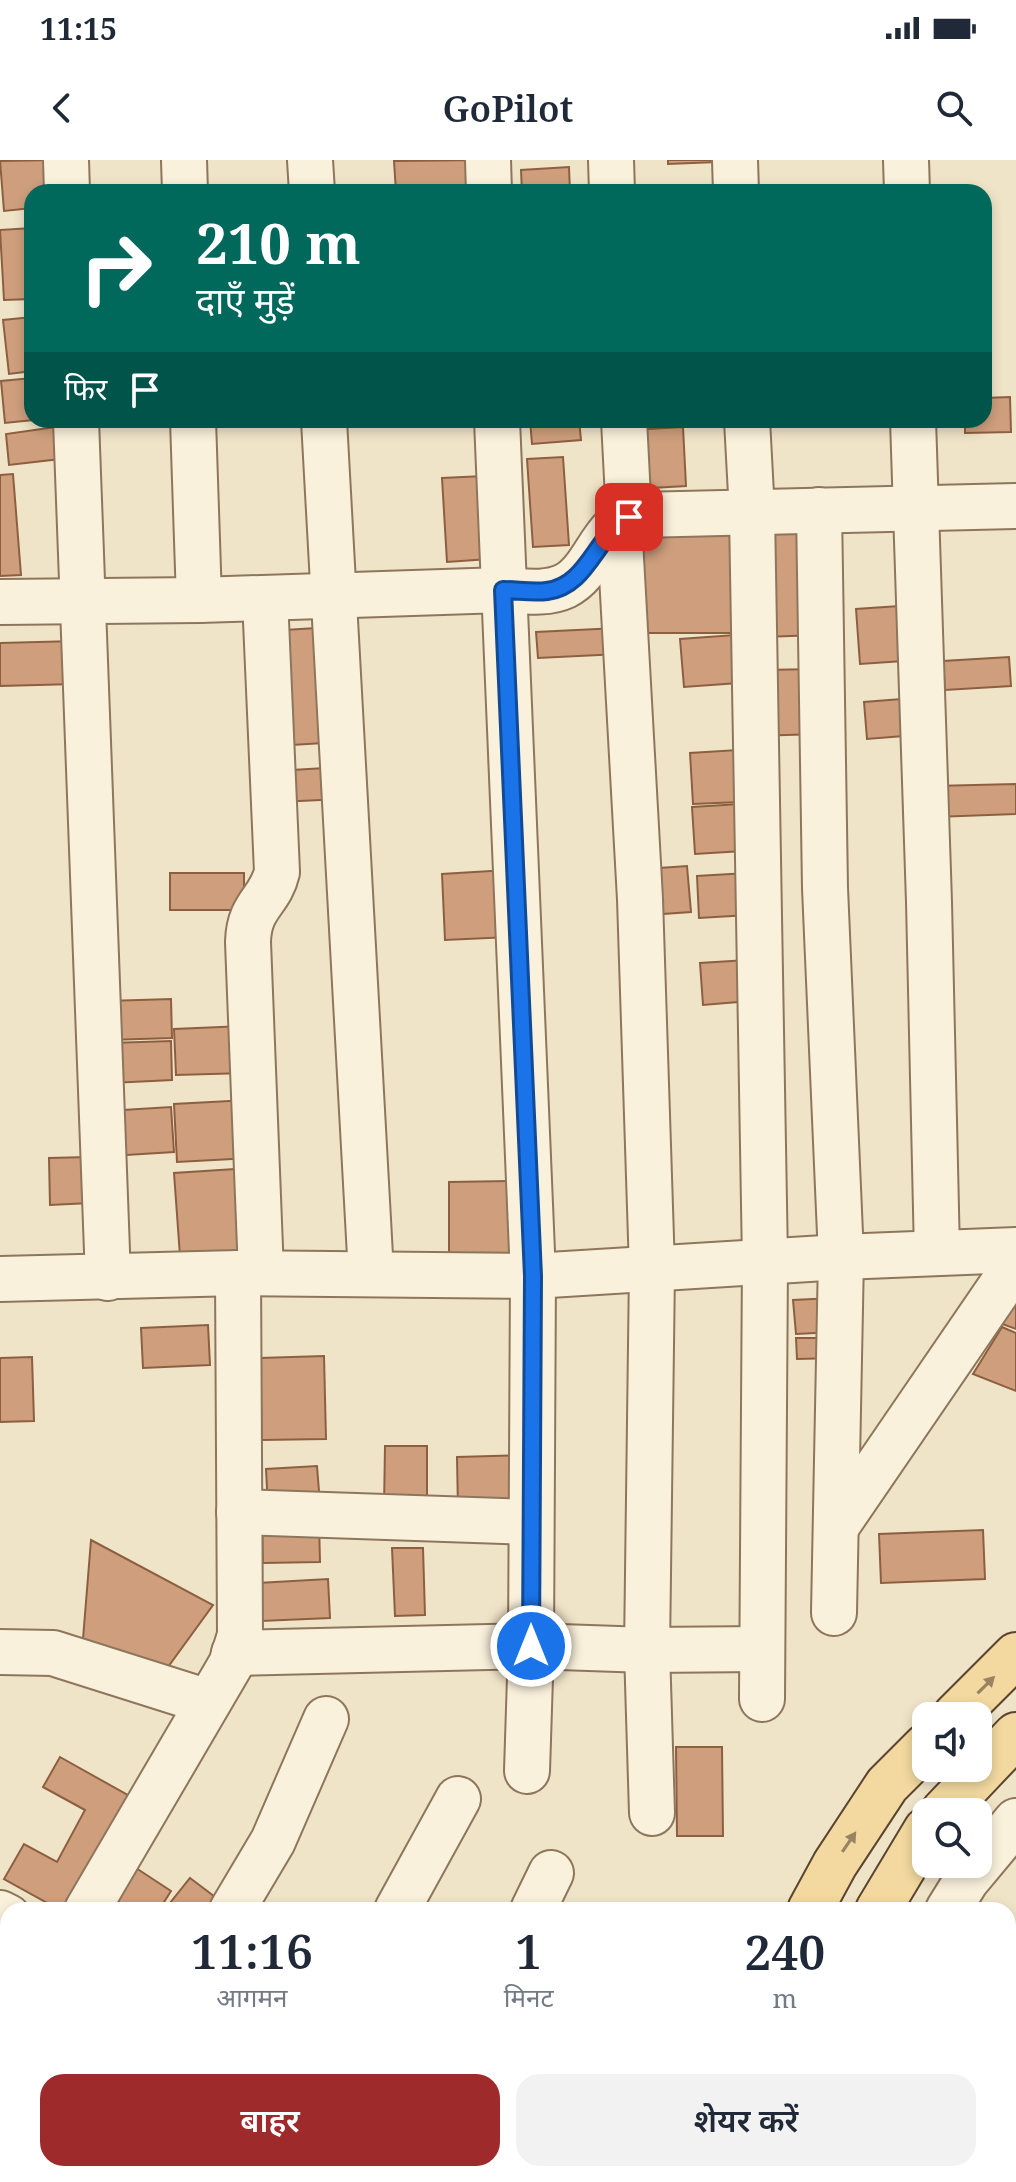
<!DOCTYPE html>
<html lang="hi">
<meta charset="utf-8">
<style>
body{margin:0;font-family:"Noto Serif","Noto Sans Devanagari",serif;background:#f2f2f3;color:#1f2937;height:100vh;display:flex;flex-direction:column;font-size:30px;white-space:nowrap}
*{box-sizing:border-box;margin:0}
p{font-size:26px;color:#747a83}
.icon{flex:none;width:44px;height:44px;fill:none;stroke:currentColor;stroke-width:2;stroke-linecap:round;stroke-linejoin:round}
.map{position:relative;flex:1;overflow:hidden}
.side{position:absolute;left:0px;top:1742px;width:1016px;height:280px;display:flex;flex-direction:column;background:#fff;border-radius:24px 24px 0 0;box-shadow:0 4px 12px #0003}
.side>*{flex:none}
.banner{position:absolute;left:24px;top:24px;width:968px;height:244px;border-radius:24px;box-shadow:0 4px 12px #0003;background:#00695c;color:#fff;overflow:hidden}
.tools{position:absolute;left:912px;top:1542px;display:grid;gap:16px}
.tools a{display:grid;place-items:center;width:80px;height:80px;border-radius:16px;background:#fff;box-shadow:0 4px 12px #0003;font-size:40px}
.pin{position:absolute;display:grid;place-items:center;width:68px;height:68px;color:#fff;margin:-34px;border-radius:16px;box-shadow:0 4px 12px #0006}
.me{position:absolute;width:88px;margin:-44px;rotate:0deg;stroke-linejoin:round;filter:drop-shadow(0 0 6px #0008)}
.turn{display:flex;align-items:center;gap:28px;height:168px;padding:0 40px;font-size:36px}
.turn .icon{width:104px;height:104px;stroke-width:2.5}
.turn b{display:block;font-size:56px;line-height:68px}
.then{display:flex;align-items:center;height:76px;padding:0 40px;background:#0003;gap:16px;font-size:30px}
.eta{display:flex;justify-content:space-evenly;align-items:center;height:136px;text-align:center}
.eta b{font-size:48px;font-weight:600;line-height:56px}
.action{display:flex;gap:16px;margin-top:auto;padding:16px 40px}
.action a{flex:1;height:92px;border-radius:24px;background:#9e2a2b;color:#fff;font-size:32px;font-weight:600;line-height:92px;text-align:center}
.action a+a{background:#f2f2f3;color:#1f2937}
.status{display:flex;justify-content:space-between;align-items:center;height:56px;padding:0 40px;background:#fff;direction:ltr}
.status svg{height:22px;fill:currentColor}
header{display:flex;justify-content:space-between;align-items:center;height:104px;padding:0 40px;background:#fff;font-size:36px;font-weight:600}
.map>svg:first-child{display:block}
.building{fill:#cf9f7d;stroke:#8d5f41;stroke-width:2}
.lines{fill:none;stroke-linecap:round;stroke-linejoin:round}
.minor-casing{stroke:#8d765c;stroke-width:48}
.major-casing{stroke:#5b4430;stroke-width:48}
.minor{stroke:#faf1dc;stroke-width:44}
.major{stroke:#f3d9a0;stroke-width:44}
.oneway{fill:#988460}
.route-casing{stroke:#114b97;stroke-width:20}
.route{stroke:#1a73e8;stroke-width:14}
</style>
<div class="status"><b>11:15</b><svg viewBox="0 0 49 12"><path d="M0 12V9h3v3zM5 12V6h3v6zM10 12V3h3v9zM15 12V0h3v12zM26 1h20v11H26zM47 4h2v5h-2z"/></svg></div>
<header><svg class="icon" aria-label="back" viewBox="0 0 24 24"><path d="M15 5l-7 7 7 7"/></svg>GoPilot<svg class="icon" aria-label="search" viewBox="0 0 24 24"><circle cx="10" cy="10" r="6"/><path d="M15 15l6 6"/></svg></header>
<div class="map">
<svg width="1016" height="2022" viewBox="0 0 1016 2022">
<rect width="100%" height="100%" fill="#f0e4c8"/>
<g class="building">
<polygon points="56,0 59,32 32,32 32,48 4,51 0,1"/>
<polygon points="484,0 485,32 396,32 394,1"/>
<polygon points="668,0 717,0 717,2 668,4"/>
<polygon points="569,7 570,32 522,32 521,10"/>
<polygon points="149,25 149,32 104,32 104,26"/>
<polygon points="715,27 715,32 668,32 668,30"/>
<polygon points="32,68 32,139 4,140 0,70"/>
<polygon points="32,157 32,211 9,214 3,160"/>
<polygon points="32,218 33,260 5,263 1,221"/>
<polygon points="1010,237 1011,272 965,273 965,260 984,260 984,238"/>
<polygon points="530,260 579,260 581,280 532,284"/>
<polygon points="56,267 60,299 9,305 6,274"/>
<polygon points="683,267 686,326 634,329 631,270"/>
<polygon points="563,297 569,385 533,387 527,299"/>
<polygon points="13,314 21,415 0,416 0,315"/>
<polygon points="484,316 489,399 447,402 442,318"/>
<polygon points="814,365 819,475 760,477 756,368"/>
<polygon points="634,371 738,371 737,473 634,473"/>
<polygon points="914,445 918,500 860,504 856,449"/>
<polygon points="333,467 340,582 275,586 268,471"/>
<polygon points="617,468 619,494 538,498 536,472"/>
<polygon points="735,475 738,523 684,527 680,479"/>
<polygon points="75,481 75,524 0,526 0,483"/>
<polygon points="1009,497 1011,526 945,530 943,501"/>
<polygon points="816,509 818,574 758,576 757,510"/>
<polygon points="914,538 916,575 867,579 864,542"/>
<polygon points="738,590 741,642 693,644 690,593"/>
<polygon points="341,607 342,639 278,642 276,611"/>
<polygon points="1016,624 1016,654 935,657 934,626"/>
<polygon points="740,644 743,691 695,694 692,647"/>
<polygon points="687,706 691,752 649,755 645,709"/>
<polygon points="507,710 510,777 445,780 442,714"/>
<rect x="170" y="713" width="74" height="37"/>
<polygon points="747,713 749,755 699,758 697,716"/>
<polygon points="747,800 750,841 703,845 700,803"/>
<polygon points="171,839 172,878 108,880 107,841"/>
<polygon points="244,866 246,913 176,915 174,869"/>
<polygon points="171,881 172,920 111,923 110,883"/>
<polygon points="248,940 251,998 177,1002 174,944"/>
<polygon points="171,947 174,992 110,996 107,951"/>
<polygon points="88,997 90,1043 50,1045 49,998"/>
<polygon points="250,1008 257,1089 180,1096 174,1013"/>
<polygon points="517,1021 517,1096 449,1097 449,1022"/>
<polygon points="1016,1137 1016,1169 997,1162"/>
<polygon points="834,1138 835,1172 796,1174 793,1140"/>
<polygon points="208,1165 210,1205 143,1208 141,1168"/>
<polygon points="1002,1167 1016,1173 1016,1231 973,1214"/>
<polygon points="796,1178 835,1178 836,1198 797,1199"/>
<polygon points="324,1196 326,1279 262,1280 260,1198"/>
<polygon points="32,1197 34,1261 0,1262 0,1198"/>
<polygon points="385,1286 427,1286 427,1349 384,1348"/>
<polygon points="523,1295 523,1318 510,1319 511,1348 458,1350 457,1297"/>
<polygon points="317,1306 320,1344 268,1348 266,1309"/>
<polygon points="319,1362 320,1402 263,1403 262,1363"/>
<polygon points="983,1370 985,1419 881,1423 879,1374"/>
<polygon points="91,1380 213,1445 160,1518 83,1479"/>
<polygon points="392,1388 423,1388 425,1455 395,1456"/>
<polygon points="328,1419 330,1458 261,1461 258,1423"/>
<polygon points="676,1587 722,1587 723,1676 677,1676"/>
<polygon points="60,1597 133,1638 71,1750 60,1750 4,1719 24,1684 57,1702 85,1650 43,1627"/>
<polygon points="136,1708 171,1731 159,1750 109,1750"/>
<polygon points="190,1718 231,1749 231,1750 166,1748"/>
<polygon points="8,1981 8,2012 0,2009 0,2000"/>
<polygon points="13,2014 51,2014 48,2022 32,2022"/>
<polygon points="96,2014 118,2014 133,2022 92,2022"/>
<polygon points="285,2014 409,2014 412,2016 409,2022 280,2022"/>
</g>
<g class="lines">
<defs>
<g id="minor">
<polyline points="66,0 67,32"/>
<polyline points="184,0 185,32"/>
<polyline points="310,0 312,32"/>
<polyline points="488,0 489,32"/>
<polyline points="611,0 612,32"/>
<polyline points="735,0 736,32"/>
<polyline points="906,0 907,32"/>
<polyline points="76,260 108,1118"/>
<polyline points="193,260 199,440"/>
<polyline points="324,260 371,1114"/>
<polyline points="497,260 533,1116 531,1486 527,1611"/>
<polyline points="624,260 629,357"/>
<polyline points="747,260 752,353 765,1101 762,1539"/>
<polyline points="913,260 929,742 937,1093"/>
<polyline points="819,350 825,728 841,1097 834,1453"/>
<polyline points="619,362 640,739 652,1109 647,1490 652,1653"/>
<path d="M0,442L199,440L503,430C523,431 546,435 565,426C597,410 600,362 639,355L1016,346"/>
<path d="M261,1113L248,782C249,744 270,742 277,712L265,438"/>
<polyline points="0,1119 238,1113 533,1116 841,1097 1016,1090"/>
<polyline points="239,1352 531,1362"/>
<polyline points="836,1367 1016,1104"/>
<polyline points="0,1492 53,1493 208,1542"/>
<polyline points="234,1493 531,1486 647,1490 762,1489"/>
<polyline points="87,1750 231,1504 240,1475 238,1113"/>
<polyline points="232,1750 273,1681 326,1559"/>
<polyline points="397,1750 458,1639"/>
<polyline points="533,1750 551,1713"/>
<polyline points="948,1750 966,1721 1016,1661"/>
<polyline points="0,1753 8,1757"/>
<polyline points="484,2014 500,2022"/>
<polyline points="152,2022 156,2014"/>
<polyline points="544,2022 548,2014"/>
<polyline points="800,2022 804,2014"/>
</g>
<g id="major">
<polyline points="955,1556 1016,1495"/>
<polyline points="943,1652 1016,1575"/>
<polyline points="810,1750 835,1704 887,1625 926,1586"/>
<polyline points="878,1750 926,1670"/>
<polyline points="689,2022 693,2014"/>
<polyline points="748,2022 751,2014"/>
</g>
</defs>
<use href="#minor" class="minor-casing"/>
<use href="#major" class="major-casing"/>
<use href="#minor" class="minor"/>
<use href="#major" class="major"/>
</g>
<defs><path id="oneway-solid" d="M-6-.8H1V-3.2L6.5 0L1 3.2V.8H-6Z" transform="scale(2)"/></defs>
<g class="oneway">
<use href="#oneway-solid" transform="translate(986 1525) rotate(-45)"/>
<use href="#oneway-solid" transform="translate(849 1682) rotate(-56)"/>
</g>
<g class="lines">
<defs>
<path id="route" d="M531,1486L533,1116L503,430C517,430 533,433 547,431C588,426 596,375 629,357"/>
</defs>
<use href="#route" class="route-casing"/>
<use href="#route" class="route"/>
</g>
</svg>
<div class="tools">
<a><svg class="icon" aria-label="sound" viewBox="0 0 24 24"><path d="M4 9h4l5-4v14l-5-4H4zM17 9q2 3 0 6"/></svg></a>
<a><svg class="icon" aria-label="search" viewBox="0 0 24 24"><circle cx="10" cy="10" r="6"/><path d="M15 15l6 6"/></svg></a>
</div>
<div class="pin" style="left:629px;top:357px;background:#d93025"><svg class="icon" aria-label="arrive" viewBox="0 0 24 24"><path d="M6 21V4h12l-3 4 3 4H6"/></svg></div>
<svg class="me" style="left:531px;top:1486px" viewBox="-20 -20 40 40"><circle r="17" fill="#1a73e8" stroke="#fff" stroke-width="3"/><path d="M0-11L8 9 0 5-8 9z" fill="#fff"/></svg>
<div class="banner">
<div class="turn"><svg class="icon" aria-label="right" viewBox="0 0 24 24"><path d="M7 20v-9h11M14 6l5 5-5 5"/></svg><div><b>210 m</b>दाएँ मुड़ें</div></div>
<div class="then">फिर<svg class="icon" aria-label="arrive" viewBox="0 0 24 24"><path d="M6 21V4h12l-3 4 3 4H6"/></svg></div>
</div>
<section class="side">
<div class="eta">
<div><b>11:16</b><p>आगमन</p></div>
<div><b>1</b><p>मिनट</p></div>
<div><b>240</b><p>m</p></div>
</div>
<div class="action"><a>बाहर</a><a>शेयर करें</a></div>
</section>
</div>
